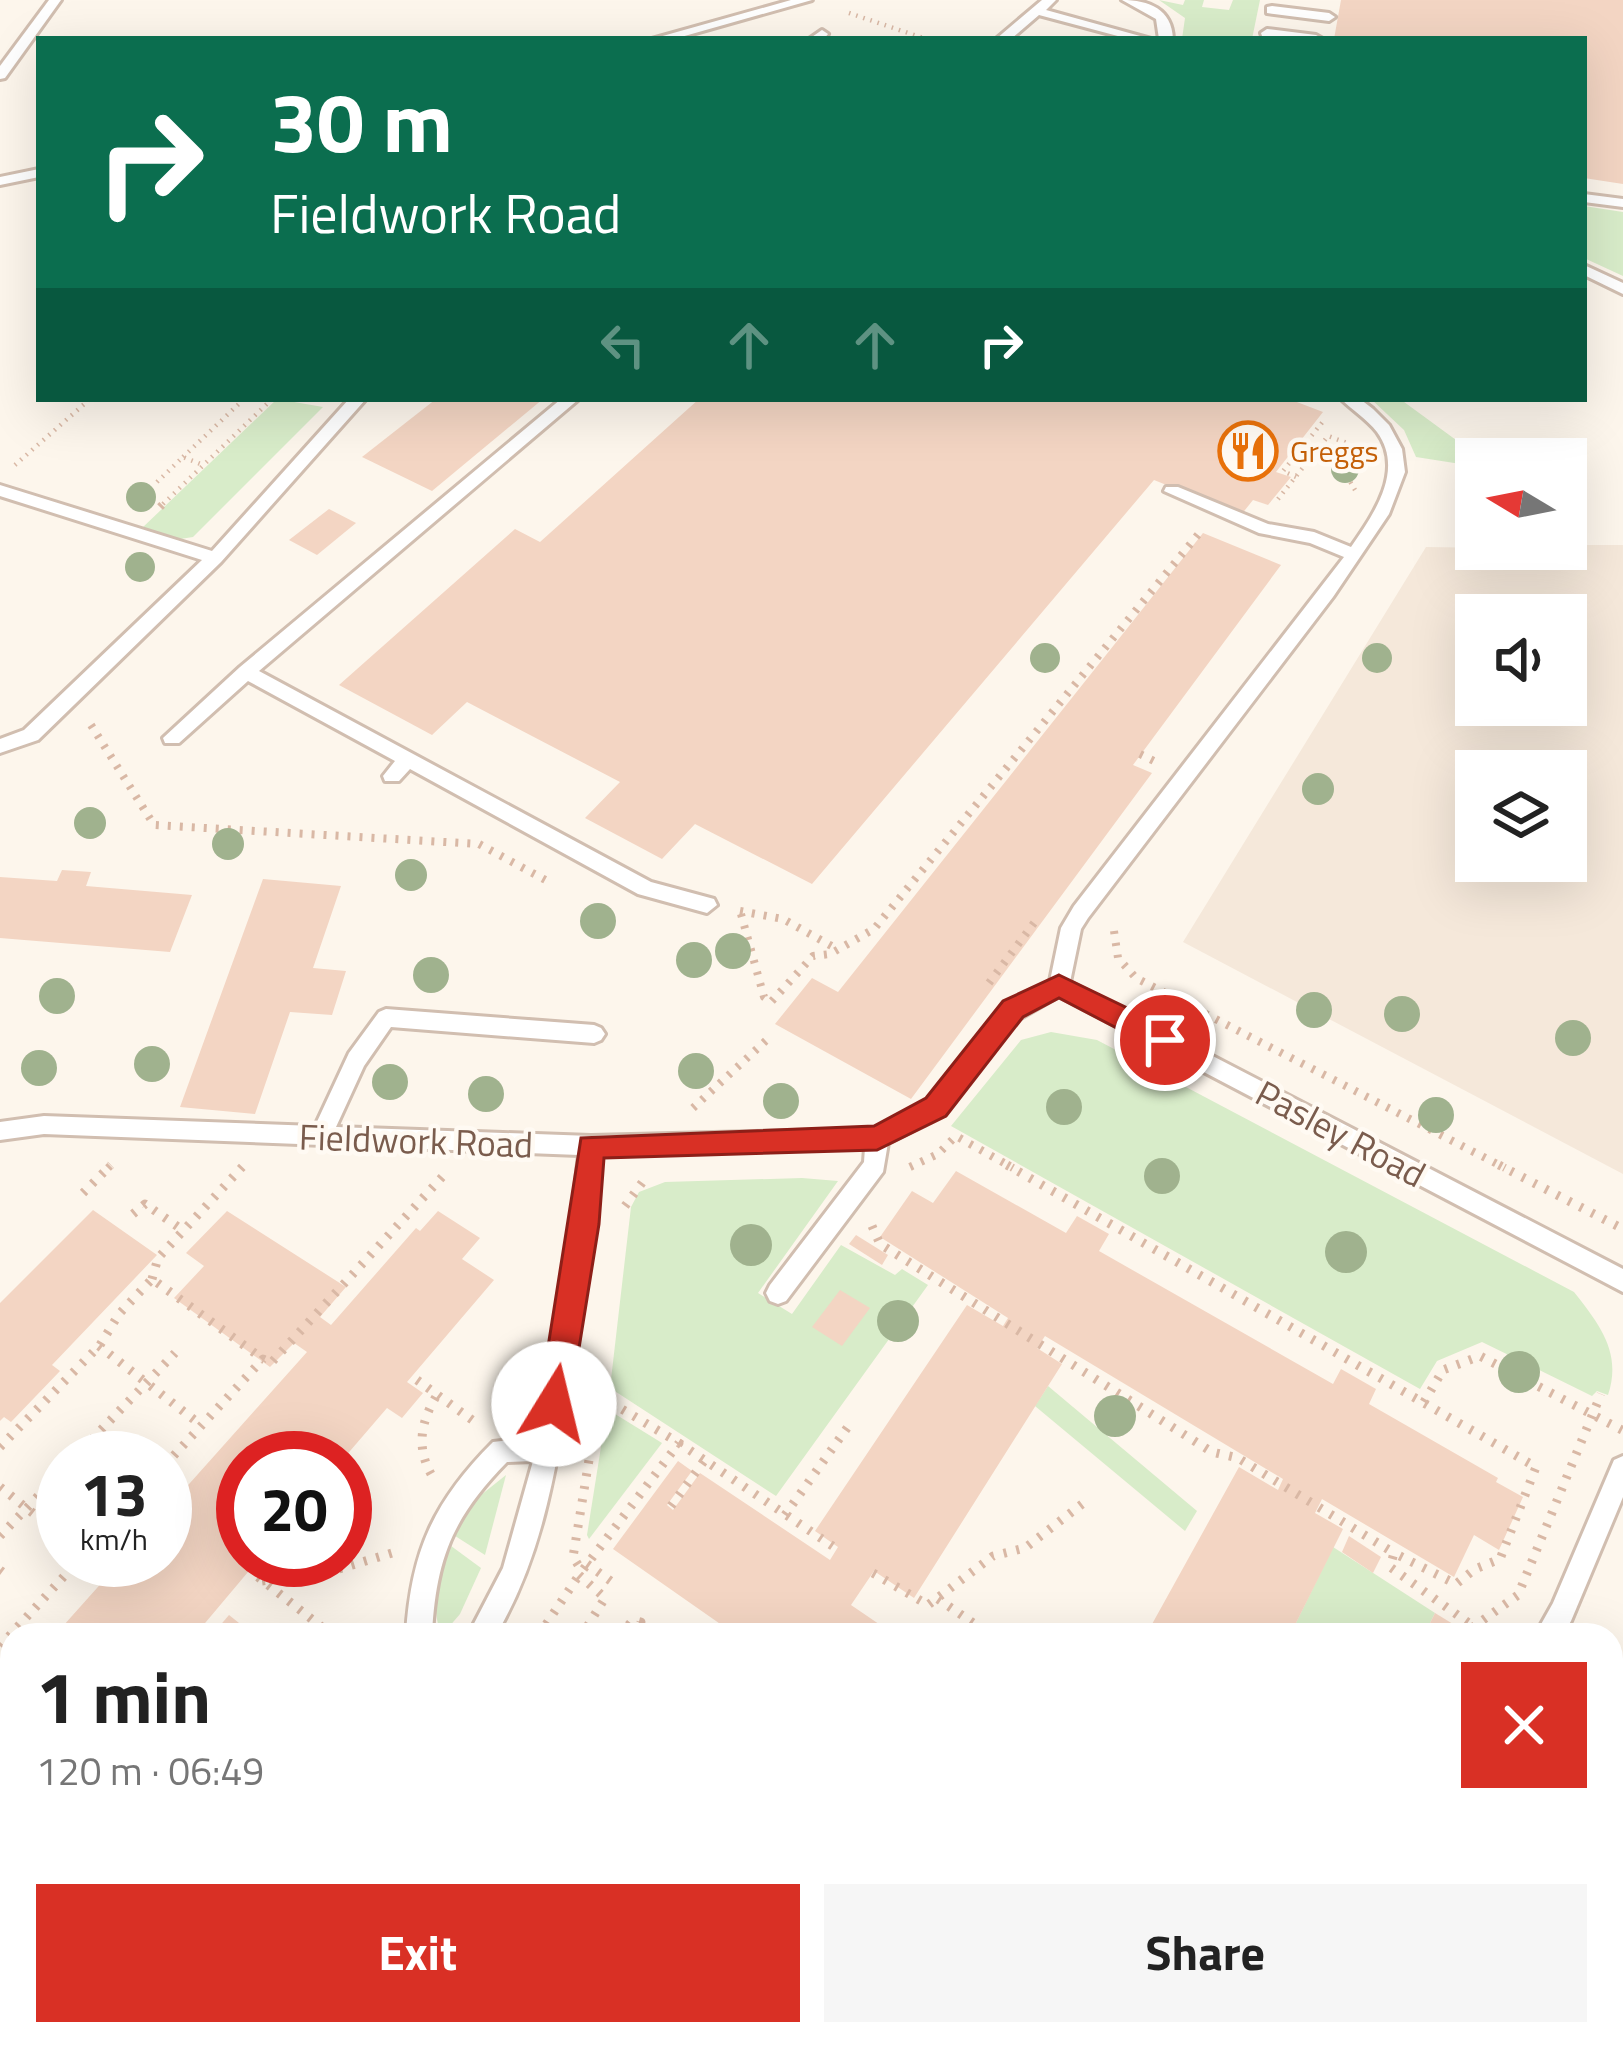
<!DOCTYPE html>
<meta charset="utf-8">
<style>
body{margin:0;font-family:"Titillium Web",sans-serif;background:#f6f6f6;color:#222;height:100vh;display:flex;flex-direction:column;font-size:45px;white-space:nowrap}
*{box-sizing:border-box;margin:0}
p{font-size:39px;color:#767676}
.icon{flex:none;width:66px;height:66px;fill:none;stroke:currentColor;stroke-width:2;stroke-linecap:round;stroke-linejoin:round}
.map{position:relative;flex:1;overflow:hidden}
.side{position:absolute;left:0px;top:1623px;width:1623px;height:423px;display:flex;flex-direction:column;background:#fff;border-radius:36px 36px 0 0;box-shadow:0 12px 48px #0002}
.side>*{flex:none}
.guide{position:absolute;left:36px;top:36px;width:1551px;height:366px;border-radius:0px;box-shadow:0 12px 48px #0002;background:#0b6e4f;color:#fff;overflow:hidden}
.needle{width:78px;rotate:280deg}
.buttons{position:absolute;left:1455px;top:438px;display:grid;gap:24px}
.buttons a{display:grid;place-items:center;width:132px;height:132px;border-radius:0px;background:#fff;box-shadow:0 12px 48px #0002;font-size:60px}
.speed{position:absolute;left:36px;top:1431px;display:flex;gap:24px;font-size:60px;font-weight:700;text-align:center}
.speed>*{display:grid;place-content:center;width:156px;height:156px;border-radius:50%;background:#fff;box-shadow:0 12px 48px #0002;line-height:1}
.speed small{font-size:30px;font-weight:400}
.speed .limit{border:18px solid #d22;background:#fff;color:#111}
.pin{position:absolute;display:grid;place-items:center;width:102px;height:102px;color:#fff;margin:-51px;border:6px solid #fff;border-radius:50%;box-shadow:0 3px 12px #0007}
.me{position:absolute;width:132px;margin:-66px;rotate:9deg;stroke-linejoin:round;filter:drop-shadow(0 0 9px #0008)}
.turn{display:flex;align-items:center;gap:42px;height:252px;padding:0 36px;font-size:54px}
.turn .icon{width:156px;height:156px;stroke-width:2.5}
.turn b{display:block;font-size:84px;line-height:102px}
.lanes{display:flex;align-items:center;height:114px;padding:0 36px;background:#0003;justify-content:center;gap:60px;direction:ltr}
.lanes .off{opacity:.35}
.round{display:grid;place-items:center;flex:none;width:126px;height:126px;border-radius:0px;background:#f6f6f6}
.head{display:flex;align-items:center;justify-content:space-between;height:204px;padding:0 36px}
h1{font-size:72px;font-weight:700;line-height:90px}
.button{display:flex;gap:24px;margin-top:auto;padding:24px 36px}
.button a{flex:1;height:138px;border-radius:0px;background:#d93025;color:#fff;font-size:48px;font-weight:700;line-height:138px;text-align:center}
.button a+a{background:#f6f6f6;color:#222}
.map>svg:first-child{display:block}
.residential{fill:#f5e8da;fill-rule:evenodd}
.green{fill:#d8ecc9}
.building{fill:#f3d5c3}
.lines{fill:none;stroke-linecap:round;stroke-linejoin:round}
.lane-casing{stroke:#d1beb0;stroke-width:6}
.path-far2{stroke:#d9b8a5;stroke-width:4.5;stroke-dasharray:1.5 6;stroke-linecap:butt}
.path-far1{stroke:#d9b8a5;stroke-width:8;stroke-dasharray:3 9;stroke-linecap:butt}
.path{stroke:#d9b8a5;stroke-width:9;stroke-dasharray:3 10;stroke-linecap:butt}
.lane{fill:#fff;fill-rule:evenodd}
.tree{fill:#a0b28e}
.route{fill:#d93025;stroke:#8d1f18;stroke-width:3}
.labels{text-anchor:middle;dominant-baseline:central;stroke-width:9;stroke-linejoin:round;paint-order:stroke}
.far-food-label{font-size:30px;fill:#c56008;stroke:#fffaf3;text-anchor:start}
.street-label{font-size:36px;fill:#7a5c4d;stroke:#fffaf3}
</style>
<div class="map">
<svg width="1623" height="2045" viewBox="0 0 1623 2045">
<rect width="100%" height="100%" fill="#fdf6ec"/>
<path class="residential" d="M1566,545H1623V1174L1183,942L1426,547L1566,549ZM1476,615H1566V705H1476ZM1476,771H1566V861H1476Z"/>
<g class="green">
<polygon points="1159,0 1183,5 1185,0 1204,0 1202,7 1229,10 1233,0 1260,0 1252,39 1182,39 1185,18"/>
<polygon points="1584,206 1623,212 1623,276 1584,258"/>
<polygon points="277,399 323,407 193,537 174,540 141,529"/>
<polygon points="1371,399 1400,399 1482,459 1476,459 1476,471 1467,465 1416,457 1404,430"/>
<path d="M1051,1032L1097,1040L1574,1292C1600,1325 1622,1353 1608,1395L1597,1391L1592,1396L1482,1342L1437,1361L1420,1389L951,1126L1021,1040Z"/>
<polygon points="802,1178 838,1181 758,1293 792,1314 841,1245 895,1275 902,1269 928,1285 776,1496 610,1388 631,1207 639,1192 665,1182"/>
<polygon points="1048,1386 1197,1511 1185,1531 1035,1406"/>
<polygon points="607,1409 662,1443 589,1539 587,1535"/>
<polygon points="506,1475 485,1555 452,1534 466,1507"/>
<path d="M447,1543L481,1568L460,1614L442,1635C429,1610 440,1569 447,1543Z"/>
<polygon points="1333,1547 1435,1613 1424,1635 1290,1635"/>
<polygon points="792,2034 1050,2034 1044,2045 806,2045"/>
</g>
<g class="building">
<polygon points="1341,0 1623,0 1623,184 1584,178 1584,39 1334,39"/>
<polygon points="436,399 543,399 432,491 362,457"/>
<polygon points="699,399 1289,399 1323,412 1276,472 1291,477 1268,505 1253,500 1241,515 1154,480 812,884 695,824 662,859 585,818 620,782 467,702 432,735 339,685 515,529 540,542"/>
<polygon points="329,509 356,523 317,555 289,540"/>
<polygon points="1203,533 1281,565 1133,765 1152,773 911,1099 775,1024 812,978 838,992"/>
<polygon points="62,870 91,872 86,886 192,895 170,952 0,938 0,877 57,881"/>
<polygon points="263,879 341,886 313,968 346,971 332,1015 290,1012 255,1114 180,1107"/>
<polygon points="956,1171 1066,1233 1077,1216 1109,1234 1099,1251 1333,1384 1341,1369 1376,1389 1369,1404 1498,1478 1496,1482 1523,1497 1499,1550 1474,1535 1454,1577 1322,1499 1315,1513 1343,1529 1290,1635 1146,1635 1239,1467 1278,1490 1283,1479 1045,1336 1037,1348 1062,1364 914,1598 874,1571 851,1605 895,1635 736,1635 613,1549 678,1461 692,1471 667,1505 673,1510 700,1473 830,1560 838,1547 815,1531 967,1305 1003,1326 1008,1318 880,1237 912,1191 933,1203"/>
<polygon points="93,1210 157,1255 52,1365 60,1371 11,1422 4,1417 0,1421 0,1303"/>
<polygon points="227,1211 346,1287 320,1317 331,1325 416,1228 420,1231 438,1211 480,1238 462,1259 494,1280 407,1382 423,1393 402,1418 387,1408 344,1458 243,1458 243,1560 258,1560 195,1635 55,1635 122,1560 165,1560 165,1511 307,1352 294,1343 270,1367 174,1298 204,1266 186,1253"/>
<polygon points="856,1235 888,1255 882,1265 849,1244"/>
<polygon points="840,1290 870,1308 842,1346 812,1327"/>
<polygon points="1349,1536 1381,1557 1373,1573 1342,1552"/>
<polygon points="1435,1613 1453,1624 1448,1635 1424,1635"/>
<polygon points="229,1615 254,1635 212,1635"/>
<polygon points="12,1683 12,1827 0,1817 0,1697"/>
<polygon points="0,1875 12,1887 9,1969 0,1960"/>
<polygon points="1611,1924 1623,1931 1623,2009 1611,2001"/>
<polygon points="399,2034 634,2034 642,2045 413,2045"/>
</g>
<g class="lines">
<defs>
<g id="lane">
<polygon points="49,0 61,0 5,78 0,79 0,66"/>
<polygon points="791,0 812,0 674,39 652,39"/>
<polygon points="1042,0 1056,0 1046,10 1151,39 1129,39 1039,15 1011,39 996,39"/>
<path d="M1122,0C1149,0 1172,9 1173,39H1159L1156,19Z"/>
<polygon points="1272,6 1329,13 1335,17 1329,21 1267,13 1267,7"/>
<polygon points="1267,29 1316,35 1323,39 1262,36 1261,33"/>
<polygon points="822,30 828,34 824,39 809,39"/>
<polygon points="39,169 39,177 0,185 0,177"/>
<polygon points="1584,194 1623,199 1623,207 1584,202"/>
<polygon points="1584,265 1623,283 1623,294 1584,275"/>
<polygon points="349,399 366,399 221,562 38,740 0,753 0,739 24,730 202,560 0,496 0,485 212,551"/>
<polygon points="561,399 579,399 259,671 651,882 714,899 717,905 707,913 638,894 410,769 399,781 385,781 383,776 395,761 248,681 179,743 165,743 163,738 240,667"/>
<path d="M1341,399H1360L1373,409L1389,425L1402,449L1405,472L1389,514L1333,597L1088,918L1081,929L1070,982L1623,1269V1292L1059,996L1012,1023L944,1114L888,1143L883,1172L786,1301L778,1304L770,1301L766,1293L770,1285L864,1162L865,1148L601,1155C595,1224 585,1291 574,1359C558,1455 546,1550 496,1635H468L503,1568L533,1461L507,1462C453,1517 436,1558 432,1635H406C411,1551 434,1501 493,1442L537,1437L567,1256L579,1155L44,1134L0,1140V1122L44,1116L315,1126L349,1053L379,1012L386,1009L594,1025L601,1028L605,1034L601,1040L594,1043L391,1027L364,1066L336,1127L591,1136L874,1129L928,1100L998,1011L1050,981L1061,928L1074,906L1344,557L1310,543L1259,533L1164,491L1166,487H1178L1268,524L1314,532L1351,547C1374,514 1405,470 1377,432C1367,419 1352,410 1341,399Z"/>
<polygon points="1623,1456 1623,1497 1571,1621 1563,1635 1535,1635 1553,1603 1614,1460"/>
<polygon points="0,1793 12,1799 12,1832 0,1826"/>
<polygon points="1611,1798 1623,1804 1623,1833 1611,1827"/>
<polygon points="241,2034 271,2034 270,2045 240,2045"/>
<polygon points="1340,2034 1370,2034 1365,2045 1335,2045"/>
</g>
</defs>
<use href="#lane" class="lane-casing"/>
<g class="path-far2">
<polyline points="849,13 926,39"/>
<polyline points="183,457 244,399"/>
<polyline points="15,465 90,399"/>
<polyline points="1296,477 1283,471 1325,419"/>
<polyline points="157,482 183,457 203,465"/>
<polyline points="1355,490 1348,478 1361,457"/>
<polyline points="1278,499 1328,436 1350,444"/>
<polyline points="163,504 272,399"/>
</g>
<g class="path-far1">
<polyline points="160,507 166,501"/>
<polyline points="91,725 154,825 479,844 551,883"/>
<polyline points="1140,754 1156,762"/>
<polyline points="740,911 783,919 837,949"/>
<polyline points="741,914 764,997 771,1002 813,956 830,954 874,929 1201,531"/>
<polyline points="1114,931 1118,958 1136,978 1505,1168"/>
<polyline points="989,983 1034,923"/>
<polyline points="693,1108 772,1035"/>
<polyline points="910,1167 938,1154 956,1136 1013,1168"/>
<polyline points="108,1168 113,1163"/>
</g>
<g class="path">
<polyline points="1007,1165 1536,1467 1500,1559 1475,1569 1456,1584 1394,1553"/>
<polyline points="1499,1165 1623,1229"/>
<polyline points="83,1193 111,1165"/>
<polyline points="625,1206 644,1180"/>
<polyline points="133,1214 145,1204 184,1231"/>
<polyline points="872,1226 880,1244 1212,1452 1238,1458 1394,1553 1390,1567 1470,1624"/>
<polyline points="152,1279 158,1258 244,1165"/>
<polyline points="99,1346 201,1425"/>
<polyline points="417,1380 479,1425"/>
<polyline points="600,1396 679,1443 582,1571 573,1557 601,1387"/>
<polyline points="1424,1402 1443,1370 1480,1356 1622,1430"/>
<polyline points="679,1443 837,1549"/>
<polyline points="0,1447 100,1345 119,1314 152,1279 263,1359"/>
<polyline points="74,1458 175,1353"/>
<polyline points="165,1465 263,1359 271,1363 443,1176"/>
<path d="M431,1474C416,1447 421,1421 437,1395"/>
<polyline points="0,1487 63,1537"/>
<polyline points="671,1506 704,1461"/>
<polyline points="785,1515 852,1421"/>
<polyline points="0,1536 63,1470"/>
<polyline points="587,1564 612,1582"/>
<polyline points="0,1570 4,1573"/>
<polyline points="873,1573 928,1605 993,1556 1025,1548 1086,1501"/>
<polyline points="579,1575 605,1598 582,1635"/>
<polyline points="258,1577 332,1635"/>
<polyline points="262,1581 329,1572 392,1553"/>
<polyline points="938,1599 991,1635"/>
<polyline points="539,1635 581,1572"/>
<polyline points="620,1635 633,1620 641,1622 637,1635"/>
<polyline points="1462,1635 1518,1595 1601,1394"/>
<polyline points="0,1646 79,1560"/>
<polyline points="1611,1651 1616,1654"/>
<polyline points="1611,1716 1620,1726 1611,1748"/>
<polyline points="1611,1862 1623,1869"/>
<polyline points="753,2034 767,2045"/>
<polyline points="1212,2034 1228,2045 1237,2034"/>
<polyline points="1272,2045 1277,2034"/>
</g>
<use href="#lane" class="lane"/>
</g>
<g class="tree">
<circle cx="1345" cy="469" r="14"/>
<circle cx="141" cy="497" r="15"/>
<circle cx="140" cy="567" r="15"/>
<circle cx="1045" cy="658" r="15"/>
<circle cx="1377" cy="658" r="15"/>
<circle cx="1318" cy="789" r="16"/>
<circle cx="90" cy="823" r="16"/>
<circle cx="228" cy="844" r="16"/>
<circle cx="411" cy="875" r="16"/>
<circle cx="598" cy="921" r="18"/>
<circle cx="733" cy="951" r="18"/>
<circle cx="694" cy="960" r="18"/>
<circle cx="431" cy="975" r="18"/>
<circle cx="57" cy="996" r="18"/>
<circle cx="1314" cy="1010" r="18"/>
<circle cx="1402" cy="1014" r="18"/>
<circle cx="1573" cy="1038" r="18"/>
<circle cx="152" cy="1064" r="18"/>
<circle cx="39" cy="1068" r="18"/>
<circle cx="696" cy="1071" r="18"/>
<circle cx="390" cy="1082" r="18"/>
<circle cx="486" cy="1094" r="18"/>
<circle cx="781" cy="1101" r="18"/>
<circle cx="1064" cy="1107" r="18"/>
<circle cx="1436" cy="1115" r="18"/>
<circle cx="1162" cy="1176" r="18"/>
<circle cx="751" cy="1245" r="21"/>
<circle cx="1346" cy="1252" r="21"/>
<circle cx="898" cy="1321" r="21"/>
<circle cx="1519" cy="1372" r="21"/>
<circle cx="1115" cy="1416" r="21"/>
</g>
<polygon class="route" points="1059,975 1175,1031 1179,1040 1175,1048 1155,1048 1059,998 1023,1017 946,1116 877,1150 604,1158 599,1224 570,1404 565,1415 554,1419 543,1415 539,1404 581,1138 874,1126 926,1098 1003,1001"/>
<defs>
<symbol id="restaurant-ring" viewBox="-11 -11 22 22"><circle r="9.5" fill="#fffaf3" stroke="#e8710a" stroke-width="1.5"/><path d="M-5-6h1v4h1v-4h1v4h1v-4h1v5L-1.5 .5V6h-2V.5L-5-1ZM5-6V6H3V1.5H1.5Q1.5-4 5-6Z" fill="#e8710a"/></symbol>
</defs>
<g fill-rule="evenodd">
<use href="#restaurant-ring" x="1215" y="418" width="66" height="66"/>
</g>
<g class="labels">
<g class="far-food-label">
<text x="1290" y="451">Greggs</text>
</g>
<g class="street-label">
<text transform="translate(1341 1133) rotate(28)">Pasley Road</text>
<text transform="translate(416 1140) rotate(2)">Fieldwork Road</text>
</g>
</g>
</svg>
<div class="buttons">
<a><svg class="needle" viewBox="-14 -14 28 28"><path d="M0-13l5 13h-10z" fill="#e53935"/><path d="M0 13l5-13h-10z" fill="#767676"/></svg></a>
<a><svg class="icon" aria-label="sound" viewBox="0 0 24 24"><path d="M4 9h4l5-4v14l-5-4H4zM17 9q2 3 0 6"/></svg></a>
<a><svg class="icon" aria-label="layers" viewBox="0 0 24 24"><path d="M12 4l9 5-9 5-9-5zM3 14l9 5 9-5"/></svg></a>
</div>
<div class="speed"><div>13<small>km/h</small></div><div class="limit">20</div></div>
<div class="pin" style="left:1165px;top:1040px;background:#d93025"><svg class="icon" aria-label="arrive" viewBox="0 0 24 24"><path d="M6 21V4h12l-3 4 3 4H6"/></svg></div>
<svg class="me" style="left:554px;top:1404px" viewBox="-20 -20 40 40"><circle r="19" fill="#fff"/><path d="M0-13L10 11 0 6-10 11z" fill="#d93025"/></svg>
<div class="guide">
<div class="turn"><svg class="icon" aria-label="right" viewBox="0 0 24 24"><path d="M7 20v-9h11M14 6l5 5-5 5"/></svg><div><b>30 m</b>Fieldwork Road</div></div>
<div class="lanes"><svg class="icon off" aria-label="left" viewBox="0 0 24 24"><path d="M17 20v-9H6M10 6l-5 5 5 5"/></svg><svg class="icon off" aria-label="ahead" viewBox="0 0 24 24"><path d="M12 20V5M6 11l6-6 6 6"/></svg><svg class="icon off" aria-label="ahead" viewBox="0 0 24 24"><path d="M12 20V5M6 11l6-6 6 6"/></svg><svg class="icon" aria-label="right" viewBox="0 0 24 24"><path d="M7 20v-9h11M14 6l5 5-5 5"/></svg></div>
</div>
<section class="side">
<div class="head"><div><h1>1 min</h1><p>120 m · 06:49</p></div><a class="round" style="background:#d93025;color:#fff"><svg class="icon" aria-label="close" viewBox="0 0 24 24"><path d="M6 6l12 12M18 6L6 18"/></svg></a></div>
<div class="button"><a>Exit</a><a>Share</a></div>
</section>
</div>
